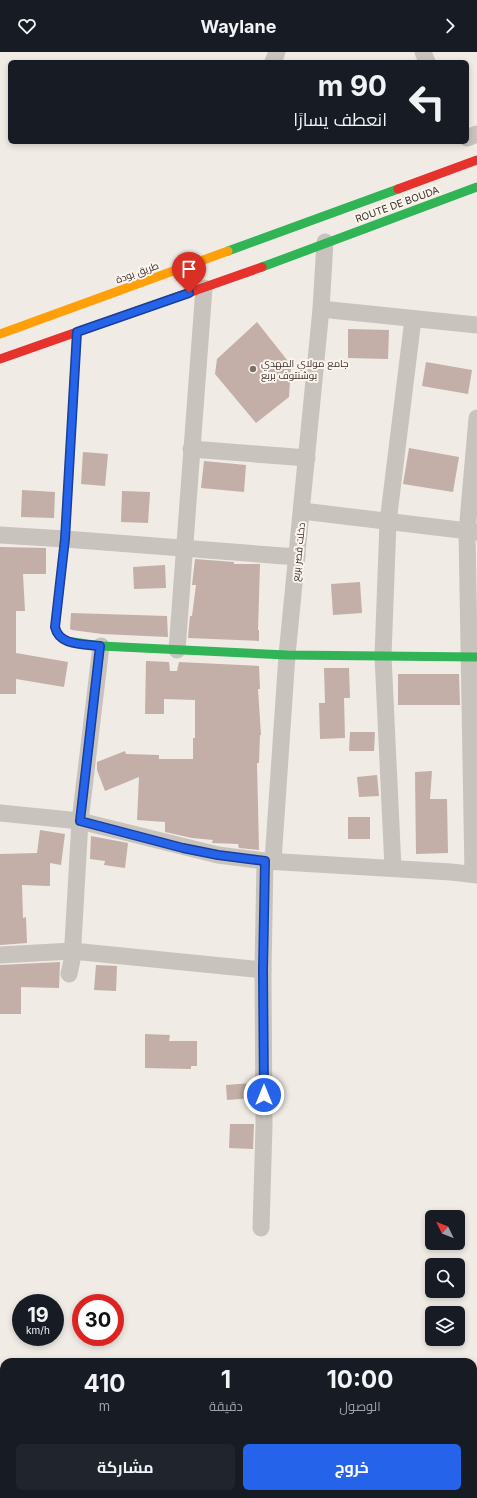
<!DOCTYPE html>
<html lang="ar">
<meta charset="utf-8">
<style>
body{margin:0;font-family:Inter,Cairo,sans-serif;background:#20242c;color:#f1f3f6;direction:rtl;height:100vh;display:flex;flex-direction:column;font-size:15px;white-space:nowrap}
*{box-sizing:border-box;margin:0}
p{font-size:13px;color:#9ea1a6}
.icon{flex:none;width:22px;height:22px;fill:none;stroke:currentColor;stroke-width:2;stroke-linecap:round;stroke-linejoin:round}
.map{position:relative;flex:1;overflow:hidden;direction:ltr}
.details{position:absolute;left:0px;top:1306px;width:477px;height:140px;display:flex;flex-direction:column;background:#171b24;border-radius:12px 12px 0 0;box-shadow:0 2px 6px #0003;direction:rtl}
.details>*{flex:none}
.guide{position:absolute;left:8px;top:8px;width:461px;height:84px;border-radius:6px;box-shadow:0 2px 6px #0003;direction:rtl;background:#171b24;color:#f1f3f6;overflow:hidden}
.needle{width:26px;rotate:313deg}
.buttons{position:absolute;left:425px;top:1158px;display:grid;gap:8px}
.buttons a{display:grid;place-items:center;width:40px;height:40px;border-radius:6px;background:#171b24;box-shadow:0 2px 6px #0003;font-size:20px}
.speed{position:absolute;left:12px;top:1242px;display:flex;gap:8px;font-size:20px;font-weight:700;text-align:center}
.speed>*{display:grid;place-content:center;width:52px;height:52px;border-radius:50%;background:#171b24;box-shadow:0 2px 6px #0003;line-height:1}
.speed small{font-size:10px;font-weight:400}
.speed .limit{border:6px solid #d22;background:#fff;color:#111}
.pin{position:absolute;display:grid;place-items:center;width:34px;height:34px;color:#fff;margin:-41px -17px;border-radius:50% 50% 50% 0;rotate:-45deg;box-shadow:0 0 4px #0007}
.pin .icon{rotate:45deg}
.me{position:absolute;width:44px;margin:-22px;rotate:0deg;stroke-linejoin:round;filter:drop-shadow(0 0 3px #0008)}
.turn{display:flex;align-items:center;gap:14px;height:84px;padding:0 16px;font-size:18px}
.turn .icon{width:52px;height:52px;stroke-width:2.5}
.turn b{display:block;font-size:28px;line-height:34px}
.eta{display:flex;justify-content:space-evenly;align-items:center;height:68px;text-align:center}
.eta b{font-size:24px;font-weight:700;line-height:28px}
.cta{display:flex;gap:8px;margin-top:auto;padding:8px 16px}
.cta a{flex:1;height:46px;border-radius:6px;background:#2563eb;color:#fff;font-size:16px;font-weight:700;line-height:46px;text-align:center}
.cta a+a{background:#20242c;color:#f1f3f6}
header{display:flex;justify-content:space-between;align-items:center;height:52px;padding:0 16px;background:#171b24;font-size:18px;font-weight:700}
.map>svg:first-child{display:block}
.building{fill:#c3afa7}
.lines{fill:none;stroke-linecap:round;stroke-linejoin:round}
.street{stroke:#c9c3be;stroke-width:17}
.fast{stroke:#30b455;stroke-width:9}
.slow{stroke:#ff9f0a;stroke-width:9}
.jam{stroke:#e5322d;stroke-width:9}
.route-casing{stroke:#184099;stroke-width:10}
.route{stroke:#2563eb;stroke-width:7}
.poi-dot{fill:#7a716c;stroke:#fbf5ee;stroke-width:1.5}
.labels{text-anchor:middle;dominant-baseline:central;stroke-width:4;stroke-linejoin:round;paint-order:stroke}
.street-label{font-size:10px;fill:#3b302b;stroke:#fbf5ee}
.poi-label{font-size:10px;fill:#3b302b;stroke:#fbf5ee;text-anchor:start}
</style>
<header><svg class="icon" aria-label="forward" viewBox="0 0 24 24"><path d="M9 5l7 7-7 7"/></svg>Waylane<svg class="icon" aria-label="heart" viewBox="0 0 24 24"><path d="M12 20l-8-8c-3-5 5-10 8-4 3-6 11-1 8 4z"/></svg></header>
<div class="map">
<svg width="477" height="1446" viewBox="0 0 477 1446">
<rect width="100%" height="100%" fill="#f0ebe5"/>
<g class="building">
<polygon points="257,270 291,313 289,345 256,371 215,322 217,307"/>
<polygon points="348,277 389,278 388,307 348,306"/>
<polygon points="426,310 472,318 468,342 422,334"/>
<polygon points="409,396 459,405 453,440 403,432"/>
<polygon points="83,400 108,402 105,434 81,432"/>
<polygon points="204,409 246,413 244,440 201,436"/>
<polygon points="22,438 55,440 54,466 21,465"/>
<polygon points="122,439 150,440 148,471 121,470"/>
<polygon points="0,495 46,496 46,522 23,522 25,559 16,559 16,601 68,610 64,635 16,627 16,642 0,642"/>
<polygon points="195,507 234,510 234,512 260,512 258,578 259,578 259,589 188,586 190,564 192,564 196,533 192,533"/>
<polygon points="165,513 166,536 134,537 133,515"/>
<polygon points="360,530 362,561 333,563 331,532"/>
<polygon points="71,561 167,564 168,585 102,582 72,578 70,577"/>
<polygon points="146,609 169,610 170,619 177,619 179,610 259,614 260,637 258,637 261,683 260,683 259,711 257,711 259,798 239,796 238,792 212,791 213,788 192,786 165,780 165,770 137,768 139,725 105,739 97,718 97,710 125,699 126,702 159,703 159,707 193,707 193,686 195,686 195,648 164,647 164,662 145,662"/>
<polygon points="324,616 349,616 350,646 344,646 345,686 320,687 319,651 325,651"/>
<polygon points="398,622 459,622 460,653 398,653"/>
<polygon points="350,680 375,680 374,699 349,699"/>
<polygon points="432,719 430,747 447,747 448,801 416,802 415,720"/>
<polygon points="377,723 379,744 359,745 357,725"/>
<rect x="348" y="765" width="22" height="22"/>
<polygon points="40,778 65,782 61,813 50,811 50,834 22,833 23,866 26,865 27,891 0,893 0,802 37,801"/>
<polygon points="91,784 128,791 125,816 104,813 105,809 90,807"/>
<polygon points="60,910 59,936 21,935 21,962 0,962 0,913"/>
<polygon points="96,913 117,914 116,939 94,938"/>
<polygon points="145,982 170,983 169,989 197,989 197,1014 191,1014 191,1017 145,1016"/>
<polygon points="252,1031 253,1046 227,1048 226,1033"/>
<polygon points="230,1072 254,1072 253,1097 229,1096"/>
</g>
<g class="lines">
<g class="street">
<polyline points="423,0 427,10"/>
<polyline points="273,10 277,0"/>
<polyline points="467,86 477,82"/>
<polyline points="321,257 477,273"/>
<polyline points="191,397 307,406"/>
<polyline points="302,459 477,480"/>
<polyline points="0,483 65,487 297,505"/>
<polyline points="177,598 204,236"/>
<polyline points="0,761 80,769 218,803 265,809 451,820 477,823"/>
<polyline points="273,809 287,603 321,257 325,190"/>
<polyline points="393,816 383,604 388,470 413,267"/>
<polyline points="473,822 467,480 477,366"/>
<polyline points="0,903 72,899 263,918"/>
<polyline points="69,922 72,908 80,769 101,594"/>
<polyline points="261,1176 264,1074 263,918 265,809"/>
</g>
<g class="fast">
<polyline points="228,199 398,137"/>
<polyline points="262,215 477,135"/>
<polyline points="66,589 101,594 287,603 477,605"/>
</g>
<g class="slow">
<polyline points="0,282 228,199"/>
<path d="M66,589C60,587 57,581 55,575L65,487L77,280"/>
</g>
<g class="jam">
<polyline points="398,137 477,108"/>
<polyline points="0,307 262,215"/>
</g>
</g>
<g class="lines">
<defs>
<path id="route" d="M189,241L77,280L65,487L55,575C59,594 84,592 100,594L80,769L183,796L218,803L265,809L263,918L264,1043"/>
</defs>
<use href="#route" class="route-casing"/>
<use href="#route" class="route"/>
</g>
<circle class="poi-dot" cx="253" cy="317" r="4"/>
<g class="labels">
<g class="street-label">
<text transform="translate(397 152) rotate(-20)">ROUTE DE BOUDA</text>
<text transform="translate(137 220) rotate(-20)">طريق بودة</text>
<text transform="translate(298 500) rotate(-84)">دخلت قصر بربع</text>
</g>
<g class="poi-label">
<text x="261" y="311">جامع مولاي المهدي<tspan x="261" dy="12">بوشنتوف بربع</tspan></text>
</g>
</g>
</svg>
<div class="buttons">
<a><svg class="needle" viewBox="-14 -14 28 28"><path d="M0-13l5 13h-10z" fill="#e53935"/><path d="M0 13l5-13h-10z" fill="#9ea1a6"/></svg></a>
<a><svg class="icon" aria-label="search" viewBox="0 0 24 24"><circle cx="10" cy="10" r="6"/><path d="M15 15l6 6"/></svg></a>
<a><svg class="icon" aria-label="layers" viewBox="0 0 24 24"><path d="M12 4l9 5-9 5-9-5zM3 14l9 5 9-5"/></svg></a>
</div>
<div class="speed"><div>19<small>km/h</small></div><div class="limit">30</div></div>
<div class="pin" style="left:189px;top:241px;background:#d93025"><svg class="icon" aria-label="arrive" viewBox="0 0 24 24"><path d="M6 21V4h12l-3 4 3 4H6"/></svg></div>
<svg class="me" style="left:264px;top:1043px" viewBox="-20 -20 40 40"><circle r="17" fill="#2563eb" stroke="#fff" stroke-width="3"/><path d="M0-11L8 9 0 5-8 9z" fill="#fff"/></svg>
<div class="guide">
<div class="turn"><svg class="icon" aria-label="left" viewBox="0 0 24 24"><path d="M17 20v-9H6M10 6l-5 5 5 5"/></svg><div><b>90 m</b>انعطف يسارًا</div></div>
</div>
<section class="details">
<div class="eta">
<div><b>10:00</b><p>الوصول</p></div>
<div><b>1</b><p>دقيقة</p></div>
<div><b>410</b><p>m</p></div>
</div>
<div class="cta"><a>خروج</a><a>مشاركة</a></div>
</section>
</div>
